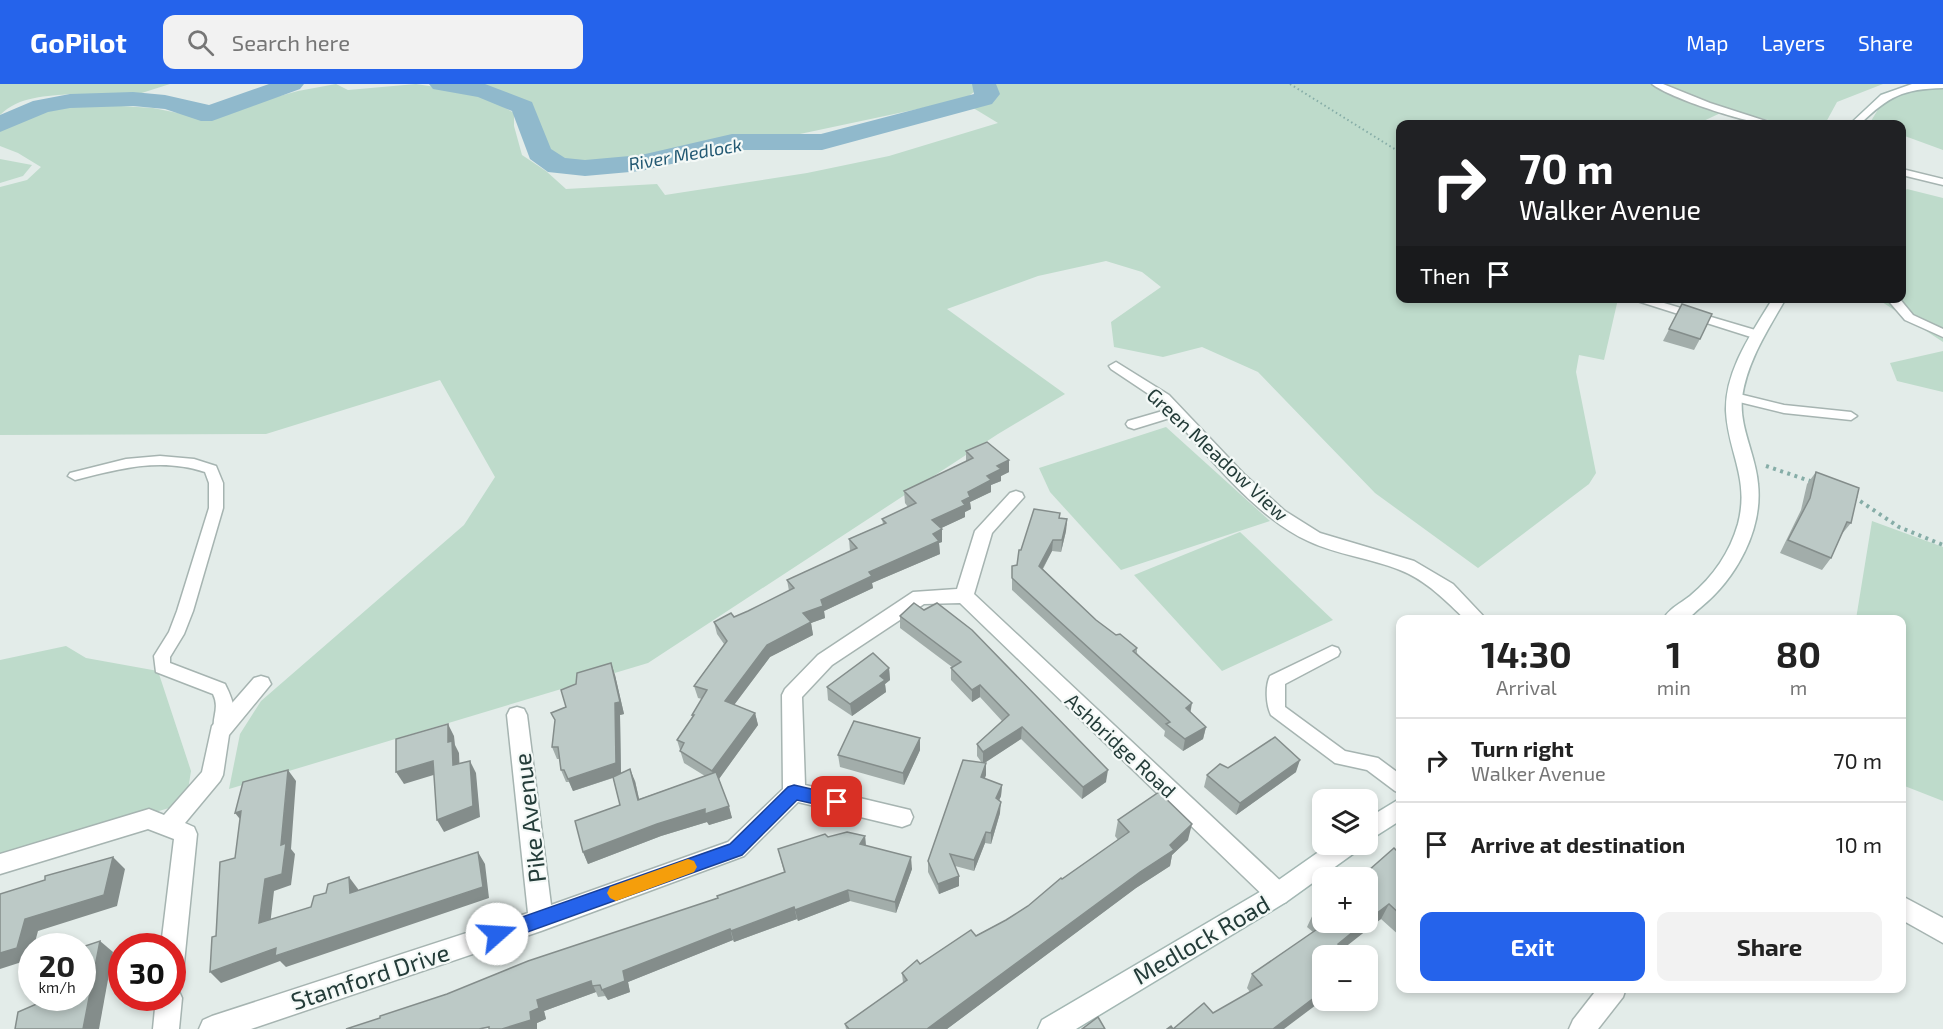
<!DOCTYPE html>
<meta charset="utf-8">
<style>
body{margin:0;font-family:"Exo 2",sans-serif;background:#f2f2f2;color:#222;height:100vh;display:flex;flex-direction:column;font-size:22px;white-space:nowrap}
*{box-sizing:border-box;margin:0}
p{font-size:20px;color:#767676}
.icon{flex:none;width:33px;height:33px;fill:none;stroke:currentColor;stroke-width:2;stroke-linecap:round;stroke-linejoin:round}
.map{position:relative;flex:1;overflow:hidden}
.sheet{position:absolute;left:1396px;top:531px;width:510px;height:378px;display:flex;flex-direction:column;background:#fff;border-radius:12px;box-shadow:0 3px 9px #0003}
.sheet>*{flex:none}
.guide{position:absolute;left:1396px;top:36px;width:510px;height:183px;border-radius:12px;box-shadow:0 3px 9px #0003;background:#202124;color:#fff;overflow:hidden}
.controls{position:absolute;left:1312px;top:705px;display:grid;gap:12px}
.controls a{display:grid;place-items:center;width:66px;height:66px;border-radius:12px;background:#fff;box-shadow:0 3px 9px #0003;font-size:30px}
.speed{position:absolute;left:18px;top:849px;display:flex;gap:12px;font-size:30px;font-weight:700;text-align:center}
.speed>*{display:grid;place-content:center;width:78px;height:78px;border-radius:50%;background:#fff;box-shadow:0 3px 9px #0003;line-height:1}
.speed small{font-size:15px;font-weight:400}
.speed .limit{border:9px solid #d22;background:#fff;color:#111}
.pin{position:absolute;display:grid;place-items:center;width:51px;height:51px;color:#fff;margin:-26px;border-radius:12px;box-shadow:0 3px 9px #0006}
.me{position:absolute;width:66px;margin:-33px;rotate:71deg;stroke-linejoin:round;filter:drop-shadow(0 0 4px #0008)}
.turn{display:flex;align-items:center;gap:21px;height:126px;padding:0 24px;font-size:27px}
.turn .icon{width:78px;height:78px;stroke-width:2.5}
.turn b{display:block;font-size:42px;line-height:51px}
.then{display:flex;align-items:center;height:57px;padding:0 24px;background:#0003;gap:12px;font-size:22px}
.eta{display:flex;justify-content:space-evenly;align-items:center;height:102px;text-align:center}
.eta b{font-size:36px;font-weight:700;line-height:42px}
.cta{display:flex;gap:12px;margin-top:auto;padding:12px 24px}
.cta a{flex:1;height:69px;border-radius:12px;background:#2563eb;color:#fff;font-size:24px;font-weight:700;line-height:69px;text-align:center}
.cta a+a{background:#f2f2f2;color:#222}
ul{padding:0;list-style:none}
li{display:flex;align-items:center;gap:18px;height:84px;padding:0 24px;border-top:2px solid #e0e0e0}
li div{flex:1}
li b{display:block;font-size:22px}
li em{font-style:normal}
header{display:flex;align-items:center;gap:36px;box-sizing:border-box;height:84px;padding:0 30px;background:#2563eb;color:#fff}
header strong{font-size:28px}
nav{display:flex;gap:33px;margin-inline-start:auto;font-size:21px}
.search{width:420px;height:54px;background:#f2f2f2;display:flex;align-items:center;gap:15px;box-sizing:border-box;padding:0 21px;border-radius:12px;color:#767676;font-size:22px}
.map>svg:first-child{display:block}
.green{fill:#bedbcb}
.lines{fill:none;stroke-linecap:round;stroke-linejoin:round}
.river{fill:#90b9cc;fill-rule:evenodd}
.lane-casing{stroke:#a6b4b1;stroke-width:3}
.street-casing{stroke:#a6b4b1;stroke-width:3}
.secondary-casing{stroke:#a3b7b3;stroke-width:3}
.path-far1{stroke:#86ada7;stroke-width:2;stroke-dasharray:1.5 3;stroke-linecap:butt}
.path{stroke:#86ada7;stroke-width:4;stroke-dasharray:3 4.5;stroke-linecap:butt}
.lane{fill:#fff;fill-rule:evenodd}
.street{fill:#fff;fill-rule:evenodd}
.secondary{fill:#fff;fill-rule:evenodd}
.wall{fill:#a2adaa}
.shaded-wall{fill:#848d8b}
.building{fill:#bcc9c6;stroke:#848d8b;stroke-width:1.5}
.route{fill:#2563eb;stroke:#184099;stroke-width:1.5}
.slow{fill:#f59e0b}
.labels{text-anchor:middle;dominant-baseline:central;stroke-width:4.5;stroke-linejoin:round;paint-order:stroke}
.far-water-label{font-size:18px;font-style:italic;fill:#235973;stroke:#f4f9f7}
.street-label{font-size:20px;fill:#243c39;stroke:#f4f9f7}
.near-street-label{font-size:24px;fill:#243c39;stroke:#f4f9f7}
</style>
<header>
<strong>GoPilot</strong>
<div class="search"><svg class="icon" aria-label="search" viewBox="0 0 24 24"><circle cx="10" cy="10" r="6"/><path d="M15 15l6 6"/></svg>Search here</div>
<nav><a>Map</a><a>Layers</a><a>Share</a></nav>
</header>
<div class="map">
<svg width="1943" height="945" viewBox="0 0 1943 945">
<rect width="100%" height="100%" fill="#e3ece9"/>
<g class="green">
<path d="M0,0H170L126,14L73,15L72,10C47,12 19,12 0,31Z"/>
<polygon points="336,0 348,6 416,0 481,10 514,29 514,42 522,71 546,87 566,105 657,100 665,111 807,89 889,72 998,39 970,22 997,13 995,0 1883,0 1837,18 1825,40 1785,40 1727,26 1697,40 1401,40 1401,214 1618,215 1604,276 1579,271 1576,288 1596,389 1589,400 1478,484 1375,409 1258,288 1202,263 1163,273 1114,263 1111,238 1161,203 1142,188 1106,177 1038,192 947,225 1065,310 998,350 648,579 229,705 240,650 261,617 464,441 495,393 440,296 266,350 0,351 0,103 27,96 41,83 18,69 0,62 0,42 16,38 52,22 105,21 153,24 188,31 214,30 298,7"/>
<polygon points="461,0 984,0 965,15 781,54 728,55 635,75 564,79 548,69 530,18 488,4"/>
<polygon points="1943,3 1943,66 1902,51 1902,40 1877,40 1871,37 1882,19 1900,9"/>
<polygon points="0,75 32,81 23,92 0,99"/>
<polygon points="1907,105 1943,114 1943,258 1879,216 1902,214 1902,109"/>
<polygon points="1943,267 1943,308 1897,297 1890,279"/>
<polygon points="1166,343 1270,437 1121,486 1050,408 1039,384"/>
<polygon points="1872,437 1943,463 1943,717 1902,701 1902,536 1856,535"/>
<polygon points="1240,448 1333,536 1222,587 1134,491"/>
<polygon points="66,562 86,574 158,587 191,687 186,719 0,774 0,576"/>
</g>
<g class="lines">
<g class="river">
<polygon points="269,0 304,0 300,5 212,37 201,37 165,25 133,22 70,24 48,28 0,48 0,31 33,17 70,10 133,8 165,11 209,21"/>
<polygon points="429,0 485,0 532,18 551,65 565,74 585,76 641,71 732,50 821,50 974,10 972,0 996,0 1000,10 992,20 822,66 732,66 641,87 585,92 548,88 530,75 512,27 478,13 433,5"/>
</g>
<defs>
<g id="lane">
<path d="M1652,0H1663L1710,19L1775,40C1753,42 1670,14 1652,0Z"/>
<polygon points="1902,85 1943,95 1943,101 1902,91"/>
<polygon points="1647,214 1762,248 1764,251 1758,255 1754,254 1631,215"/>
<polygon points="1886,214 1899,214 1913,231 1943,245 1943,253 1905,236"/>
<polygon points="1735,309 1784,321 1851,328 1857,332 1851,336 1784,329 1731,316 1729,313 1731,310"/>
<path d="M160,372L194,375L216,382L223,399V424L193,527L184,550L170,573V579L225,600C234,618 238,630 228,649L222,651L216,649C209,636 221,626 213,610L156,588L154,572L169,548L177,527L209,424V399L205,388C160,373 119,385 75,396L68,392L70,389L126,375Z"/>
<path d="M1332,562L1338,564L1340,568L1338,572L1285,600V623L1345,667L1378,674L1401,691V710L1395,707L1367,686L1335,679L1271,631C1266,621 1265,602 1270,592Z"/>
</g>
<g id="street">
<path d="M1116,278L1169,311L1244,390L1285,427L1320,449L1414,477L1453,500L1487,536H1466C1446,517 1426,496 1400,486C1371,474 1337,471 1308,457C1256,433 1211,375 1173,333L1134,345L1128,343L1126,340L1128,337L1166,326L1159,317L1111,285L1109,282Z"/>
<polygon points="1016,407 1022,409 1024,413 992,449 974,510 1286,802 1290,810 1286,818 1278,821 1270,818 960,519 924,520 832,581 802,613 805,701 910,726 913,733 910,740 902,743 798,718 744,772 541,847 251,945 199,945 203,936 212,932 528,829 507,631 510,625 517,623 524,625 527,631 551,821 728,758 783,705 782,611 785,605 818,571 913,508 957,505 975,447 1010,409"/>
<polygon points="261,592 268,594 271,600 229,651 223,691 220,697 185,739 194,743 197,750 184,879 181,888 172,891 172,862 161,862 174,755 148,745 0,790 0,770 149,725 164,731 202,688 212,642 254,594"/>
<polygon points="1902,812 1943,834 1943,859 1902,836"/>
<polygon points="172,903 178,905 182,914 179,945 153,945 156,914 172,914"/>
<polygon points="1598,904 1626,904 1623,913 1598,945 1569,945 1573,936"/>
</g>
<g id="secondary">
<path d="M1912,0H1943V4C1903,5 1889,12 1860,40H1850L1881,11Z"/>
<path d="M1773,214H1786C1768,246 1747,277 1742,314C1739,344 1756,371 1758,400C1763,446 1736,495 1700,524C1696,527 1690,534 1686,535C1680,538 1669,536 1663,536C1668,525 1681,519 1690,512C1713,493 1730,468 1738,440C1750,394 1728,369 1726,327C1725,286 1752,249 1773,214Z"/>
<polygon points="1401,714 1401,736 1368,757 1368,734"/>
<polygon points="1330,760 1360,760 1357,767 1286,818 1076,945 1038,945 1042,936 1270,802"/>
</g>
</defs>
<use href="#lane" class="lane-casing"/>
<use href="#street" class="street-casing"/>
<use href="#secondary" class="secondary-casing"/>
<polyline class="path-far1" points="1290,0 1401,69"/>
<g class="path">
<polyline points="1766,382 1813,398"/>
<polyline points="1854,413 1899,443 1943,461"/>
</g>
<use href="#lane" class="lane"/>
<use href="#street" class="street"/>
<use href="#secondary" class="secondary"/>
</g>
<g class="wall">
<polygon points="1682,220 1700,255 1694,266 1663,257"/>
<polygon points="966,367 1009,376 1009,388 1001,392 1001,397 991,401 991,408 970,418 971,425 965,428 965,433 941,444 942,458 939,459 940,470 872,499 873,504 824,527 825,534 811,539 813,551 770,573 734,621 755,629 758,641 719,695 732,734 709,741 707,738 661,752 588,780 583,768 620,721 613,694 573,707 569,698 566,698 561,686 560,675 557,675 552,663 566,623 615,591 624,630 620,631 621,690 635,697 639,715 705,692 684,679 677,656 693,633 692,631 702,615 698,614 694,602 724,560 717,550 714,538 734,533 748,527 789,507 787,496 850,467 849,455 883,440 882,435 908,423 905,419 904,407 966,378"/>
<polygon points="1816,388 1851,439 1841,451 1831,474 1822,486 1780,469 1801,426 1807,400"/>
<polygon points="1059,434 1067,435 1066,447 1061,468 1052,467 1043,485 1096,536 1116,551 1137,564 1137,569 1190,628 1206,643 1203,655 1183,667 1164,652 1165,647 1012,506 1012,482 1017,481"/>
<polygon points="914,519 1106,698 1082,715 1021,655 984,679 986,679 986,691 984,695 1002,701 1001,712 999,717 1000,729 991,760 985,759 974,787 955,782 959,792 959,802 939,810 928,788 928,777 982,679 977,672 977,660 1002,637 980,613 972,618 951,596 951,584 952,583 900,544 900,532"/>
<polygon points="889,584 890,596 885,600 886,608 852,632 828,616 827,603"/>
<polygon points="920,666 904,701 840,683 838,671"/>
<polygon points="1228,684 1296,688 1236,731 1204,703 1207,691"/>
<polygon points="1118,736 1188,756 1172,771 1170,782 1136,804 947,945 846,945 845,940 903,899 902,889 1006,836 1028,822 1062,795 1118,756 1115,752"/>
<polygon points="865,752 866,762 912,785 896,829 850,817 798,837 797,835 734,858 733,856 628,898 630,908 608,916 605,912 598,913 596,908 544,927 546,935 537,939 380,934 718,814 784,788 778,765 828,753"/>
<polygon points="1401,771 1401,853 1381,835 1323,872 1323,916 1331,916 1320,925 1316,921 1173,945 1213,929 1250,908 1247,904 1252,890 1313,848 1307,843 1314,828 1323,821 1323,838 1368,838"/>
</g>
<g class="shaded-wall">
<polygon points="1009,376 1009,388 1001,392 1001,397 991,401 991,408 970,418 971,425 965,428 965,433 933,448 932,436 962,417 968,408 997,382"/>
<polygon points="1067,435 1066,447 1061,468 1062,456"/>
<polygon points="942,445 942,458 939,459 940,470 872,499 873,504 824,527 825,534 811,539 813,551 770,573 728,629 725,617 767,561 803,529 821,516"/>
<polygon points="1053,456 1052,467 1038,493 1039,482"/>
<polygon points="611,579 615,591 624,630 620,631 621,691 573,707 568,695"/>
<polygon points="889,584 890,596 885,600 886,608 852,632 850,620"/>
<polygon points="980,601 980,613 972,618 972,606"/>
<polygon points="1192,619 1190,631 1186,624"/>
<polygon points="755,629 758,641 716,699 712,687"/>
<polygon points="448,640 454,652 455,661 459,669 460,693 453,681 448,658"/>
<polygon points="1022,643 1021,655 983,680 983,668"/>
<polygon points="1206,643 1203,655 1183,667 1185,655"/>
<polygon points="920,654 920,666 904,701 903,689"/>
<polygon points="1300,676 1296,688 1236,731 1240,719"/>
<polygon points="433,677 440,689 404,700 396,688"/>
<polygon points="470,677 476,689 480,733 444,748 437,736"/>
<polygon points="986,679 986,691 981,705 981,693"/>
<polygon points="630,685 635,697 642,728 638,716"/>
<polygon points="288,686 296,697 291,765 295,770 291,801 274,807 269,850 259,839 265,795 281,761"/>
<polygon points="1108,686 1106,698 1082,715 1083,703"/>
<polygon points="1002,701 1001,712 995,725 996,714"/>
<polygon points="1001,718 1000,729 991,760 991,749"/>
<polygon points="729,722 732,734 709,741 707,738 661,752 588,780 583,768 657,740 705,725"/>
<polygon points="241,727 244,740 235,729"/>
<polygon points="1192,740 1188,756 1172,771 1170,782 1136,804 947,945 927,945 1170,761"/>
<polygon points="986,748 985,759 974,787 974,776"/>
<polygon points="865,752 866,764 860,760"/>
<polygon points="478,768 485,780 489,814 286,883 280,877 221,899 210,888"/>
<polygon points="113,773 125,785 117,822 38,847 34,862 32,862 31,875 0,885 0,869 25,835"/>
<polygon points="911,773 912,785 896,829 895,818"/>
<polygon points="959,792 959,802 939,810 938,800"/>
<polygon points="349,793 358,805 358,820 350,809"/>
<polygon points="848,806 850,817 798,837 795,826"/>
<polygon points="1389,820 1381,835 1334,872 1338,860 1365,838 1368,838 1368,836"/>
<polygon points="794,823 797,835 734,858 731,847"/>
<polygon points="730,845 733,856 628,898 630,908 608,916 602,906 623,887"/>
<polygon points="100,857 113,868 99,945 83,945"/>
<polygon points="591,897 596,908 544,927 546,935 537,939 537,945 502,945 530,928 537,916"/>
<polygon points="1323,907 1316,921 1284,945 1273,945"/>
<polygon points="1325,916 1331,916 1320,925"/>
</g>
<g class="building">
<polygon points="1682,220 1712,230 1700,255 1669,245"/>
<polygon points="987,358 1009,376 997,382 1001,385 987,392 991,396 968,408 970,413 962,417 965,421 932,436 942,445 933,450 939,457 869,488 872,492 821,516 823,522 803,529 811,538 767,561 725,617 755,629 712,687 680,667 684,659 677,656 694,631 692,631 707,606 694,602 727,557 714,538 731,529 734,533 748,527 794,504 787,496 857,464 849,455 886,439 882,435 916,419 904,407 973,374 966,367"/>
<polygon points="1816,388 1859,404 1851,439 1847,438 1831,474 1788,456 1810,414"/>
<polygon points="1034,425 1060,429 1059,434 1067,435 1062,456 1053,456 1039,482 1096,536 1116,551 1120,550 1137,564 1133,567 1192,619 1186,624 1206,643 1185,655 1166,640 1170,638 1012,494 1012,482 1017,481 1019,466 1021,466"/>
<polygon points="914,519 924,526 937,519 972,546 1108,686 1083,703 1022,643 983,668 977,660 1009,631 980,601 972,606 951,584 961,578 900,532"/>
<polygon points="873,569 889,584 880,592 885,596 850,620 827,603"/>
<polygon points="611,579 620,618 615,619 616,679 568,695 564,686 561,686 558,663 552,663 555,636 551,629 566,623 561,606 576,600 577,589"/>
<polygon points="854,637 920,654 903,689 838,671"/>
<polygon points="448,640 448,658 452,657 453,681 470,677 473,722 437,736 433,677 396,688 396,655"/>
<polygon points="1275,653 1300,676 1240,719 1207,691 1220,680 1228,684"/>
<polygon points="963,676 986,679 981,693 1002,701 996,714 1001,718 991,749 986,748 974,776 950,770 959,792 938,800 928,777"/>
<polygon points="630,685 638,716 716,688 729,722 705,730 705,725 657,740 583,768 575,737 620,721 613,693"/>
<polygon points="288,686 281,761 286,759 282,790 265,795 259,839 311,823 314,812 326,809 328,800 349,793 350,809 478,768 483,803 275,872 276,864 210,888 212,853 216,852 220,778 235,774 241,727 235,729 243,698"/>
<polygon points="1159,708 1192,740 1170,761 1174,766 1140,788 927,945 849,945 845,940 907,896 902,889 917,876 920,880 971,846 976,852 1006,836 1028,822 1061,794 1062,795 1129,748 1118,736"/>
<polygon points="847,748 865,752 860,760 911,773 895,818 848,806 795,826 794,823 731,847 730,845 623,887 625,897 602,906 600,901 592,902 591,897 537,916 539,924 530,928 531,936 502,945 489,945 489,943 479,945 346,945 380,934 380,932 447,910 528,877 718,814 717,812 785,788 778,765 825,750 828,753"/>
<polygon points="1394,764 1401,771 1401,831 1389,820 1368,836 1368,794 1360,794"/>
<polygon points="113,773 104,811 25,835 17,864 0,869 0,810 45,796 45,792"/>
<polygon points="1323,821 1323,837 1314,828"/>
<polygon points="1325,838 1365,838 1338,860 1348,872 1323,872 1323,907 1273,945 1167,945 1171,942 1173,945 1204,919 1213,929 1262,901 1252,890 1326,839"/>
<polygon points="100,857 83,945 15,945 18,928 39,919 40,914 82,914 82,863"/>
<polygon points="1098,933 1105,945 1082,945"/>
</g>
<polygon class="route" points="794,701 837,711 843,713 846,718 843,723 837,725 797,716 742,771 497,859 491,857 488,850 491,844 730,760 788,703"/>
<polygon class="slow" points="688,775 694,777 697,783 694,788 616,817 610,814 607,809 610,803"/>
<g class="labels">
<g class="far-water-label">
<text transform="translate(685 70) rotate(-10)">River Medlock</text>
</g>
<g class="street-label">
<text transform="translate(1218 370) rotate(43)">Green Meadow View</text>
<text transform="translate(1121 661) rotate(43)">Ashbridge Road</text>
</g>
<g class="near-street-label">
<text transform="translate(529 734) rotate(-97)">Pike Avenue</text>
<text transform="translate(1201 855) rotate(-30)">Medlock Road</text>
<text transform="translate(370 892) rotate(-18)">Stamford Drive</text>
</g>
</g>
</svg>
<div class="controls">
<a><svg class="icon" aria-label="layers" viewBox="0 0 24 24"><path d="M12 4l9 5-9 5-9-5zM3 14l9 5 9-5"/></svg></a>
<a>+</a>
<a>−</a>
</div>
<div class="speed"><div>20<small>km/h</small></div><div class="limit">30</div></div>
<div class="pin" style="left:837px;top:718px;background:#d93025"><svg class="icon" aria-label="arrive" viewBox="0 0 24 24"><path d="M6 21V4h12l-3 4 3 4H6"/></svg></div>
<svg class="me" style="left:497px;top:850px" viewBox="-20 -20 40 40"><circle r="19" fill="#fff"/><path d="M0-13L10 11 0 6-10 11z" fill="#2563eb"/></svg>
<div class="guide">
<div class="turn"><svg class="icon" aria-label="right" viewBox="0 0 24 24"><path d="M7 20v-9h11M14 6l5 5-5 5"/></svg><div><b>70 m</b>Walker Avenue</div></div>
<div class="then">Then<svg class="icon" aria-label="arrive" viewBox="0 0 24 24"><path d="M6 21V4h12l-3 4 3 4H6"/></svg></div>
</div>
<section class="sheet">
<div class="eta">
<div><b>14:30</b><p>Arrival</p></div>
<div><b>1</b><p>min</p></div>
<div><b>80</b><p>m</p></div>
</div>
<ul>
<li><svg class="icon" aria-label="right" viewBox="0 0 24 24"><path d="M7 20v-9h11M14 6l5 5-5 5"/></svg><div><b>Turn right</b><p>Walker Avenue</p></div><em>70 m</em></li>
<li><svg class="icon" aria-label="arrive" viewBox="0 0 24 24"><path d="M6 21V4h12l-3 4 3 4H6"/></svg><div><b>Arrive at destination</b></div><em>10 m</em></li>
</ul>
<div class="cta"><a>Exit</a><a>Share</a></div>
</section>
</div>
